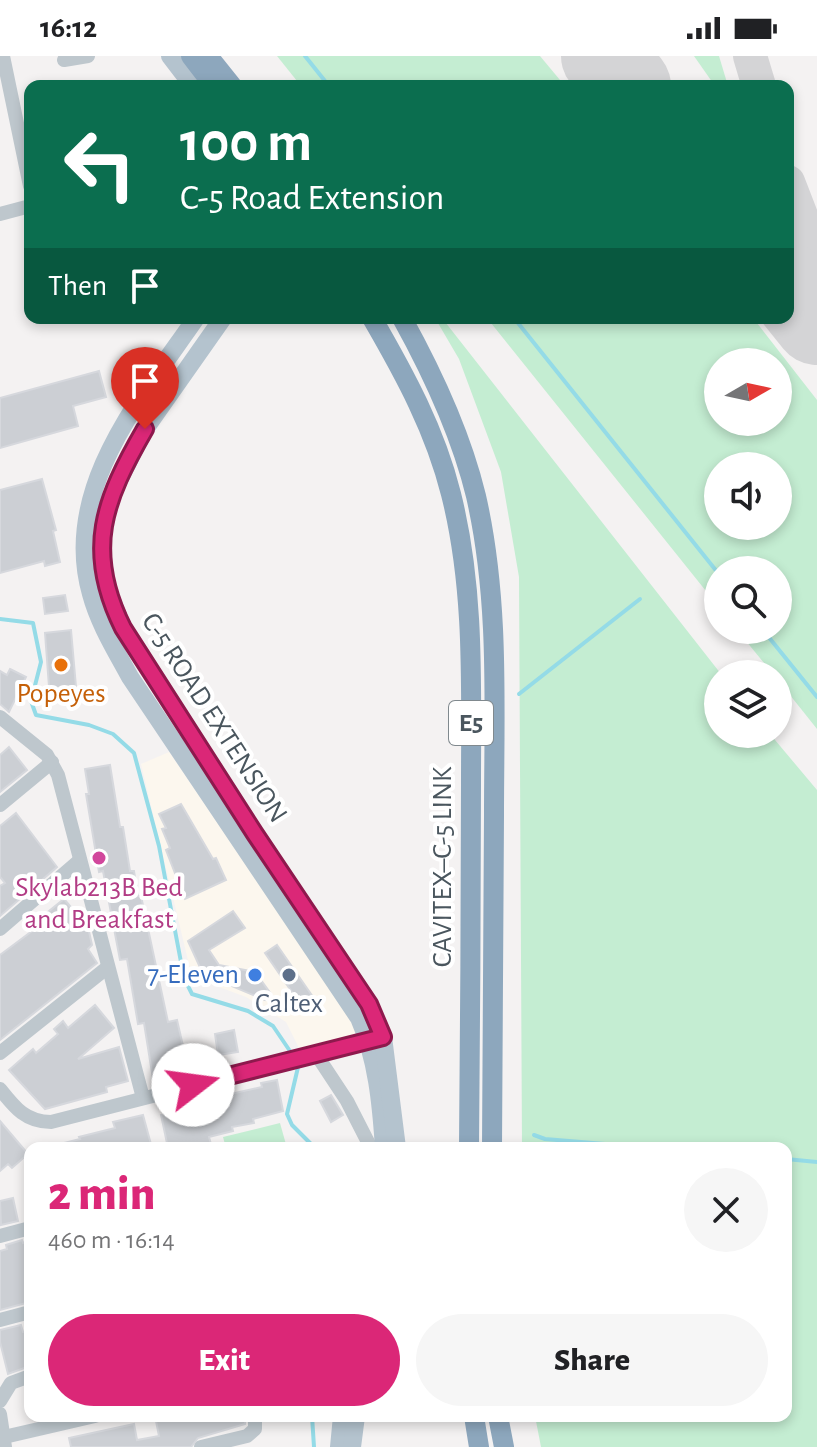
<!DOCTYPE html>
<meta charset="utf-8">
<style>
body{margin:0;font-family:"Alegreya Sans",sans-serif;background:#f6f6f6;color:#202124;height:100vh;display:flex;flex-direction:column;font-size:30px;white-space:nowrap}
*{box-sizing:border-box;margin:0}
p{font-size:26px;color:#757577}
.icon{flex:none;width:44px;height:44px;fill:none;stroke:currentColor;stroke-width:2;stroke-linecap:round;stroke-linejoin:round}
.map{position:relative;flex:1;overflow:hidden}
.details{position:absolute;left:24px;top:1086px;width:768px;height:280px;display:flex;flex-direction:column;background:#fff;border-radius:16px;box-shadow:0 4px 12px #0003}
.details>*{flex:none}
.guide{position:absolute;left:24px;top:24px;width:770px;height:244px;border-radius:16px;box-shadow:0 4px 12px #0003;background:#0b6e4f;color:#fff;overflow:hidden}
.needle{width:52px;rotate:81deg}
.buttons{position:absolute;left:704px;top:292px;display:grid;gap:16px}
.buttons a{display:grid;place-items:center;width:88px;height:88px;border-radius:50%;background:#fff;box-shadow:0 4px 12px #0003;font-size:40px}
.pin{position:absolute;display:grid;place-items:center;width:68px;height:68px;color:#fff;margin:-82px -34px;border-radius:50% 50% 50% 0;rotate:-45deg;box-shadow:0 0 8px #0007}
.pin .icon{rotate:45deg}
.me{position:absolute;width:88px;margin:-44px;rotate:75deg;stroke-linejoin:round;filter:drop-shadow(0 0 6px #0008)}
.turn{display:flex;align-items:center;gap:28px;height:168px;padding:0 24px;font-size:36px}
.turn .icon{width:104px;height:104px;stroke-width:2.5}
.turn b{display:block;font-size:56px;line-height:68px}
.then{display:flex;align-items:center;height:76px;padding:0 24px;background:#0003;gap:16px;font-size:30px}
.round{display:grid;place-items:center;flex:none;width:84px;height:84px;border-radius:42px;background:#f6f6f6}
.overview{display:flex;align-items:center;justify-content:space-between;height:136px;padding:0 24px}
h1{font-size:48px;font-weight:800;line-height:60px;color:#db2777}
.action{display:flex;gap:16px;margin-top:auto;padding:16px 24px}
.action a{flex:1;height:92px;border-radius:48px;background:#db2777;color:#fff;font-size:32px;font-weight:800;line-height:92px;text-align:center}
.action a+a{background:#f6f6f6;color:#202124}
.status{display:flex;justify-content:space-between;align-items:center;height:56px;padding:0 40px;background:#fff;direction:ltr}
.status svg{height:22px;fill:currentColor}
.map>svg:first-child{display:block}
.commercial{fill:#fcf7ee}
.green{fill:#c4edd2;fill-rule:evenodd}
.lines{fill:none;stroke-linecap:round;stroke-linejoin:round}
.stream{stroke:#94dbe7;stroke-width:4}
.taxiway{stroke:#d4d4d6;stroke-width:34}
.runway{stroke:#d4d4d6;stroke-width:86}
.building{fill:#cccfd4;stroke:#d6d8dd;stroke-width:2}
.minor{stroke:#bec7cd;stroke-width:14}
.major{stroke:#b4c3ce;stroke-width:18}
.highway{stroke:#8da7bd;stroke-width:20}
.route-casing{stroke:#8e194d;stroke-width:20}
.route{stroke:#db2777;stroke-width:14}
.food-dot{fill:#e8710a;stroke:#fff;stroke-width:3}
.hotel-dot{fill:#d1479c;stroke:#fff;stroke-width:3}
.shop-dot{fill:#3f7fe0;stroke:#fff;stroke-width:3}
.service-dot{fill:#5c6f8a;stroke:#fff;stroke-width:3}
.labels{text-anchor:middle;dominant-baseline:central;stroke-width:8;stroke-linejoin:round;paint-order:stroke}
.shield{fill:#fff;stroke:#80898e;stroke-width:2}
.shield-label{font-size:26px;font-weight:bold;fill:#4a565e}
.food-label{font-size:28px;fill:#c56008;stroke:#fff}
.street-label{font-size:28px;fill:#4a565e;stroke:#fff}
.hotel-label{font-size:28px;fill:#b23c85;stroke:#fff}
.shop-label{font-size:28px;fill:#366cbe;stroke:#fff;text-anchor:end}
.service-label{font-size:28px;fill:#4e5e75;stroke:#fff}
</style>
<div class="status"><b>16:12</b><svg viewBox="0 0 49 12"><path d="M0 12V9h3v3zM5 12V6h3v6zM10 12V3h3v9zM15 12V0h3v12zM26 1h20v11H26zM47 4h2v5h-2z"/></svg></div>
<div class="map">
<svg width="817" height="1391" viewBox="0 0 817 1391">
<rect width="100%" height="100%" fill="#f4f2f2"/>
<polygon class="commercial" points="169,696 364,981 299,992 286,966 246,941 192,921 141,708"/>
<g class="green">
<polygon points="277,0 540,0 565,30 301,30"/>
<polygon points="694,0 719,0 728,30 715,30"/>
<polygon points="435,262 442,262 721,618 718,618 718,678 770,678 817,734 817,1391 541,1391 535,1360 786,1360 786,1092 522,1092 519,521 501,416 459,303"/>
<path d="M487,262H753L817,344V673L778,624V618H773L737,574H778V514H718V550ZM718,306H778V366H718ZM718,410H778V470H718Z"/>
<polygon points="280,1067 287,1092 226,1092 223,1081"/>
</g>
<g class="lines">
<g class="stream">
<polyline points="305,0 329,30"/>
<polyline points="514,262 718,517"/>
<polyline points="0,563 33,567 41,606 31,645 36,659 89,669 113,678 134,697 159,790 184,922 192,938 248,955 273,970 294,1001"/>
<polyline points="763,574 817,641"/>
<polyline points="519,638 640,543"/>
<polyline points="299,1007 287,1058 292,1069 315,1092"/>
<polyline points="534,1079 545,1083 653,1092"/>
<polyline points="786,1103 817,1106"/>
<polyline points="312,1360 314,1391"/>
</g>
<g class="taxiway">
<polyline points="617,0 629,30"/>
<polyline points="750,0 759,30"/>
<polyline points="788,126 817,201"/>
</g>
<g class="runway">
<polyline points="604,0 628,30"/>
<polyline points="788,230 817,266"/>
</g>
</g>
<g class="building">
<polygon points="99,315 106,341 73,350 78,370 0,392 0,342"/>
<polygon points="42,423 56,474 53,475 60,506 45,510 44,505 0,517 0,434"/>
<polygon points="65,539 68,555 45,558 43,542"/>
<polygon points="71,574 77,642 50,644 45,577"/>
<polygon points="10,613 26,621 9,656 0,648 0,615 7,619"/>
<polygon points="9,691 27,714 0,736 0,699"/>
<polygon points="110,709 120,771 123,771 130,815 134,815 138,840 141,840 168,966 177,964 189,1016 153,1023 144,967 138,968 127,903 120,904 103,815 99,816 86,738 89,738 85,713"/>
<polygon points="181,748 213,803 216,802 226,824 185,843 166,794 170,792 162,773 166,772 159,758"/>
<polygon points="16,757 57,811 0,860 0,830 5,827 0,821 0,770"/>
<polygon points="64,843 88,871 92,889 88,893 97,907 0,984 0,899 36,872 33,868"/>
<polygon points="233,855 245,872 209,894 219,909 255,916 271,938 265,944 203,918 188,885"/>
<polygon points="277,889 313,941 301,949 265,897"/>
<polygon points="95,949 114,972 78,1003 119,991 128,1025 106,1031 107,1036 45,1053 9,1014 33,993 36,997 58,978 54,973 63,965 68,972"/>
<polygon points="234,974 238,996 218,999 215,978"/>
<polygon points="277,1024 283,1055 253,1063 254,1067 232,1071 233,1075 209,1081 212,1092 168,1092 161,1059 185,1053 187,1060 229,1050 226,1039 262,1031 261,1027"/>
<polygon points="331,1039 343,1059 331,1066 320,1045"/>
<polygon points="143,1059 152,1092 60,1092 60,1088 80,1083 79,1081 115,1072 113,1066"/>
<polygon points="0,1065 28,1098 12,1112 8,1108 0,1115"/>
<polygon points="13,1142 18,1165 1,1169 0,1145"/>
<polygon points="22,1184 23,1187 30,1185 30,1246 0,1254 0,1195 7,1193 6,1189"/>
<polygon points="21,1269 23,1276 30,1275 30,1310 8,1318 0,1286 0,1274"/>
<polygon points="155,1360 245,1360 245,1368 198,1382 191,1391 71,1391 69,1382 134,1368 137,1384 159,1380"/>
</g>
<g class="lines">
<g class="minor">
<polyline points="3,0 30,130"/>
<polyline points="64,4 88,0"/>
<polyline points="0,158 30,150"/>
<polyline points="0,661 47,699 58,719 143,1042"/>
<polyline points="0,749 52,706"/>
<polyline points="0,873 80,804"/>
<polyline points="0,997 108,911"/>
<polyline points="316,998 347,1045 371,1092"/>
<path d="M0,1033C15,1052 26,1066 51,1066L376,983"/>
<polyline points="0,1180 30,1172"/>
<polyline points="0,1264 30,1256"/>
<polyline points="0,1345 11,1327 30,1320"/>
<polyline points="0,1358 5,1391"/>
<polyline points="0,1382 95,1360"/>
<polyline points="201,1391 247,1380 255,1373 255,1360"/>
</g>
<g class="major">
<polyline points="170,0 193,30"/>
<path d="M196,262C141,342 61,434 91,538C99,568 116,595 130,621L359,962C377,1003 381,1047 384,1092"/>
<polyline points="223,262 145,373 109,444 102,478 102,506 107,532 123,572 255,778 369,948 383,981 397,1092"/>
<polyline points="339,1391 342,1360"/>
<polyline points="352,1391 356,1360"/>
</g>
<g class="highway">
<polyline points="191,0 214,30"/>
<polyline points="208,0 232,30"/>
<path d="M372,262C405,319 435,374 451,438C475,533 471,631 471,728C471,849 470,971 469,1092"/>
<path d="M402,262C433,318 461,378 476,440C500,545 494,653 494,759C494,870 493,981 492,1092"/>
<polyline points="474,1360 479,1391"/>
<polyline points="498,1360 504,1391"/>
</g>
</g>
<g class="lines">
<defs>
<path id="route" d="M145,373C104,444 84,494 123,572L255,778L369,948L383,981L193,1029"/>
</defs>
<use href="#route" class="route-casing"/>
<use href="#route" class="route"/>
</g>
<circle class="food-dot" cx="61" cy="609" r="8"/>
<circle class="hotel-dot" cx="99" cy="802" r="8"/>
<circle class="shop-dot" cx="255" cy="919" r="8"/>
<circle class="service-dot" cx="289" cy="919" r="8"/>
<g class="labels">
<rect class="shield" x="449" y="645" width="44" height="44" rx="6"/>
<g class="shield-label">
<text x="471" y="667">E5</text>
</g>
<g class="food-label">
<text x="61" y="638">Popeyes</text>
</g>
<g class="street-label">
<text transform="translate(214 662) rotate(57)">C-5 ROAD EXTENSION</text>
<text transform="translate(443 811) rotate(-90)">CAVITEX–C-5 LINK</text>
</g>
<g class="hotel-label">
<text x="99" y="832">Skylab213B Bed<tspan x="99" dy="32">and Breakfast</tspan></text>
</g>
<g class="shop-label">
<text x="239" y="919">7-Eleven</text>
</g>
<g class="service-label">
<text x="289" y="948">Caltex</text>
</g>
</g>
</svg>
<div class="buttons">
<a><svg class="needle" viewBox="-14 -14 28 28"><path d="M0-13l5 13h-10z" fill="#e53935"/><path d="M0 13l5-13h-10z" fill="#757577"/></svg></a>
<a><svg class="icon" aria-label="sound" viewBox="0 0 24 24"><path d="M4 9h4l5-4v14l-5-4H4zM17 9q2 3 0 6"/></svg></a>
<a><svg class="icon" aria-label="search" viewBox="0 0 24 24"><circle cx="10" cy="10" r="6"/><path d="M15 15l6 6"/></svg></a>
<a><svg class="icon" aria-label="layers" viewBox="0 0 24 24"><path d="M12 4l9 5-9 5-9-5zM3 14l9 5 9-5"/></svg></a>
</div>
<div class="pin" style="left:145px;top:373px;background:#d93025"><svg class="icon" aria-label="arrive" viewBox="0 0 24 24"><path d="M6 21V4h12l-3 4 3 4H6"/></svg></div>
<svg class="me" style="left:193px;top:1029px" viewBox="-20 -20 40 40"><circle r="19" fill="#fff"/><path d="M0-13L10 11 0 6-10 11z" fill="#db2777"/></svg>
<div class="guide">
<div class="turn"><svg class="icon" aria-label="left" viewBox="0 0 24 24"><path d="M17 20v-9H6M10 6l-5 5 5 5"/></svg><div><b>100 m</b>C-5 Road Extension</div></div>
<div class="then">Then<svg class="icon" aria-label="arrive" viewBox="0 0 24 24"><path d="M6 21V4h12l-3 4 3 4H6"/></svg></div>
</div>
<section class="details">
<div class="overview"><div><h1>2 min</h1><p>460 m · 16:14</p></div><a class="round"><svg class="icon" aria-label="close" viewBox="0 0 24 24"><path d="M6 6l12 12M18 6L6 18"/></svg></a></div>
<div class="action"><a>Exit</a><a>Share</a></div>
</section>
</div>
